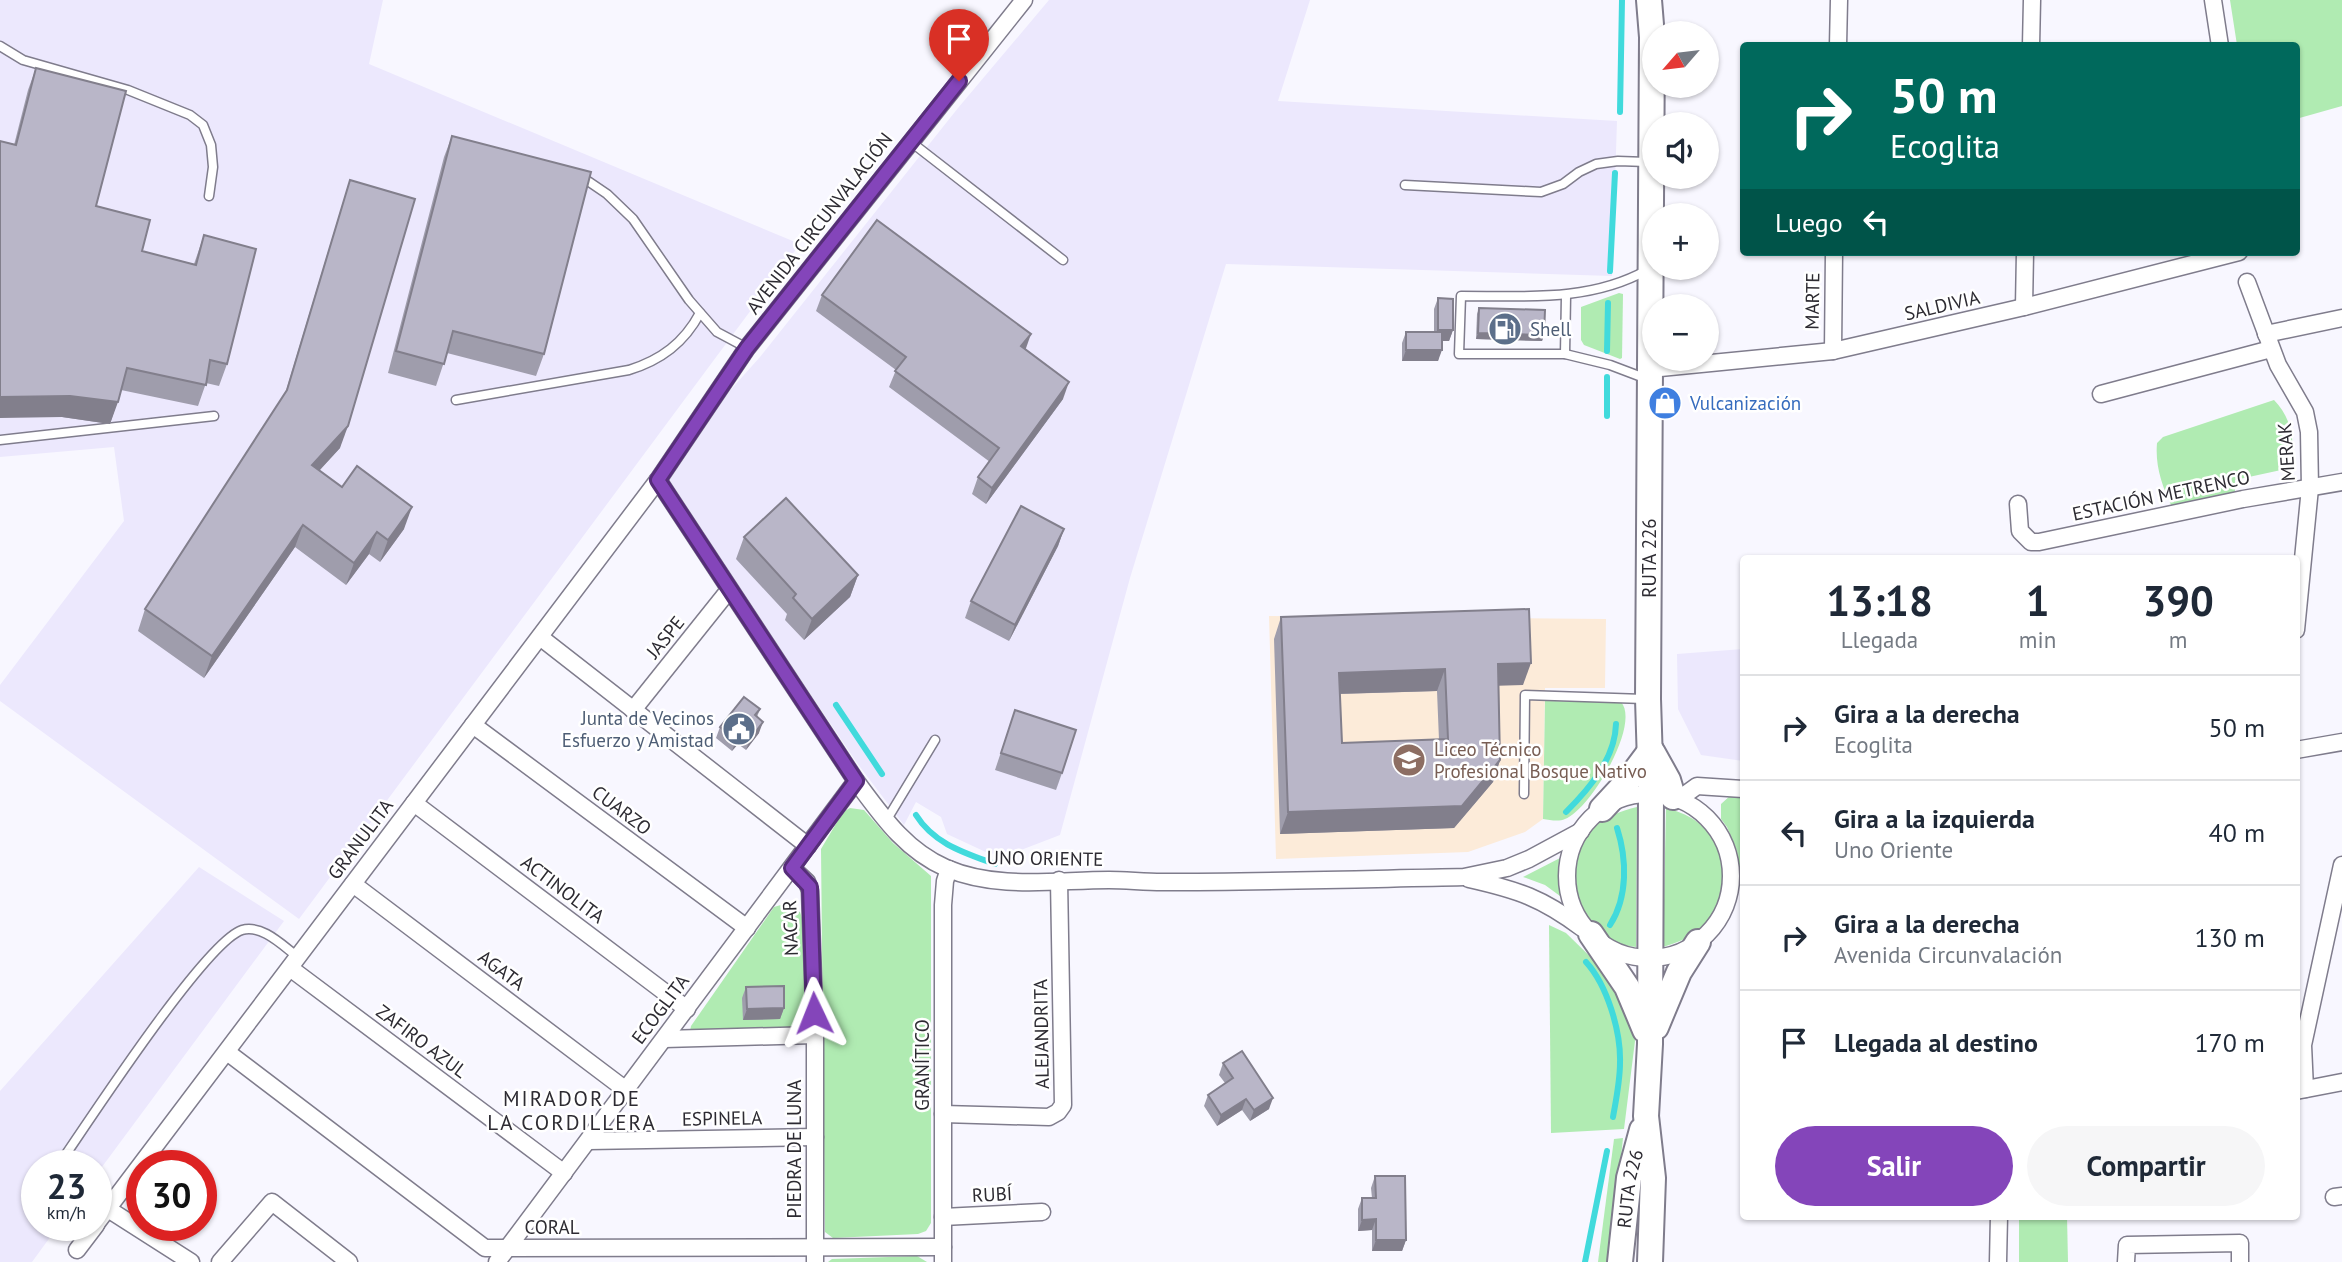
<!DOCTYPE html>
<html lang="es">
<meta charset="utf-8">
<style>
body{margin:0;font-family:"PT Sans",sans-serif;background:#f6f6f7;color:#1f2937;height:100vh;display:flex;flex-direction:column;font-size:26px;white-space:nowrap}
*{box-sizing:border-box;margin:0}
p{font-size:23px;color:#747a83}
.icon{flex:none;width:38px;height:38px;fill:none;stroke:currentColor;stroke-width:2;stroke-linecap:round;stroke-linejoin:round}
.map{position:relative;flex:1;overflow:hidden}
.panel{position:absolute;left:1740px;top:555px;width:560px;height:665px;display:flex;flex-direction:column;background:#fff;border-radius:7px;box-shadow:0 2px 5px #0004}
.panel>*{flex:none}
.guide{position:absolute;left:1740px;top:42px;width:560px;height:214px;border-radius:7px;box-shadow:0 2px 5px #0004;background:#00695c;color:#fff;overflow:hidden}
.needle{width:46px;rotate:242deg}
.buttons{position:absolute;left:1642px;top:21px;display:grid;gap:14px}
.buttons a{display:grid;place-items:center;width:77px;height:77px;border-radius:50%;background:#fff;box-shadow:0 2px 5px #0004;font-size:35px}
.speed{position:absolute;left:21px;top:1150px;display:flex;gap:14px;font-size:35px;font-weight:700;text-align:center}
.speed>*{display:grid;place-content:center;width:91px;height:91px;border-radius:50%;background:#fff;box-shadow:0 2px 5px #0004;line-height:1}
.speed small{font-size:18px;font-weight:400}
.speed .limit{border:10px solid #d22;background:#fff;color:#111}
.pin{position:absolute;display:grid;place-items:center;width:60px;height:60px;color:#fff;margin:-72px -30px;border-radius:50% 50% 50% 0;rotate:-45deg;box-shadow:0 0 7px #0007}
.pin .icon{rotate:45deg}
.me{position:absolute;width:77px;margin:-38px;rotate:358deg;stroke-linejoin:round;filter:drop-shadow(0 0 5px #0008)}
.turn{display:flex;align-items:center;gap:24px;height:147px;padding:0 35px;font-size:32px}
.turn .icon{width:91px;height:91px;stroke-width:2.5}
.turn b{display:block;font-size:49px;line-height:60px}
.then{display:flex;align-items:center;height:66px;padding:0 35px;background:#0003;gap:14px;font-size:26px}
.eta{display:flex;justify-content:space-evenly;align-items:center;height:119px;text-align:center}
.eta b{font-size:42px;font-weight:600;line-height:49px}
.cta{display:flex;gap:14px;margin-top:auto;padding:14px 35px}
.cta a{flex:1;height:80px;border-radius:42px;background:#8445ba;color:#fff;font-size:28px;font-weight:600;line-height:80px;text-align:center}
.cta a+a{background:#f6f6f7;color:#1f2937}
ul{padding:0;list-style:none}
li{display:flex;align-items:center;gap:21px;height:105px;padding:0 35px;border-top:2px solid #e0e1e3}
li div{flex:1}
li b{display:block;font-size:26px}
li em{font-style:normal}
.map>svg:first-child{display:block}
.built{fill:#ece8fd}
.education{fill:#fcebd9}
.green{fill:#b0ebb2}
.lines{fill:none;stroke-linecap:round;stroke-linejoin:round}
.stream{stroke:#41dadc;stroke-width:6}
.lane-casing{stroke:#7f7c8c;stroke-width:11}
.street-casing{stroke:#7f7c8c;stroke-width:19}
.primary-casing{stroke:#7f7c8c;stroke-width:28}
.lane{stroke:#fff;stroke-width:8}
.street{stroke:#fff;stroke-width:16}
.primary{stroke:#fff;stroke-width:24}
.wall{fill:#9f9dac;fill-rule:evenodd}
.shaded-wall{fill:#827f8c}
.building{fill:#b9b6c8;stroke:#827f8c;stroke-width:2;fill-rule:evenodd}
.route-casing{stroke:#562d79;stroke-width:18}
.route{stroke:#8445ba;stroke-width:12}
.labels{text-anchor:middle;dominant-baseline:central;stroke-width:5;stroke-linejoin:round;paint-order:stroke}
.street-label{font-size:19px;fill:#2d2b32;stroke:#fff}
.service-label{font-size:19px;fill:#4e5e75;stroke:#fff;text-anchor:start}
.shop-label{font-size:19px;fill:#366cbe;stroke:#fff;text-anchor:start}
.education-label{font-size:19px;fill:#785e54;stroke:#fff;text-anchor:start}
.neighbourhood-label{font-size:21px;letter-spacing:2px;fill:#2d2b32;stroke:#fff}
</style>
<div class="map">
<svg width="2342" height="1262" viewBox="0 0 2342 1262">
<rect width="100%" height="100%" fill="#f8f7ff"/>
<g class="built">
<polygon points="0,0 383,0 369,64 800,244 299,919 0,701 0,685 124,521 114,447 0,457"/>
<polygon points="1049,0 1310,0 1278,101 1617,121 1612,276 1226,264 1130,578 1060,835 1021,850 990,854 947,834 941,817 916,802 904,825 857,763 659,470 760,357 958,108"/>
<polygon points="1743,649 1743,761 1701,755 1678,709 1677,654"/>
<polygon points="199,867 284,921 96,1175 96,1166 37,1166 37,1225 59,1225 32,1262 0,1262 0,1091"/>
</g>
<polygon class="education" points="1269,616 1606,619 1605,688 1545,688 1543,819 1525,832 1468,852 1276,859"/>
<g class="green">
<polygon points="2230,0 2342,0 2342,106 2296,119 2296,46 2237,45"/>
<polygon points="1619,293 1623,294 1622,358 1620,359 1584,345 1581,340 1581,307"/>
<path d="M2274,400C2292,418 2296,444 2290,468L2235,480V495L2172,507C2162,486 2155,466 2157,443L2163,437Z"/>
<path d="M1545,701L1621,702C1641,724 1590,810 1565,819C1559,822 1550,820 1543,819Z"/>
<polygon points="1731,795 1743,796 1743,869 1739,871 1737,851 1727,827 1721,819 1721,804"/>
<path d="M1637,807L1636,947C1580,941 1557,874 1591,831C1602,817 1621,811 1637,807Z"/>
<polygon points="850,808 864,810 893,843 931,876 931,1223 926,1231 918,1234 833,1238 825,1232 821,849 843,812"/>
<path d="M1666,808C1676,811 1686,814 1696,821C1732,847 1732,903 1698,931C1688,939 1675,943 1663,947Z"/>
<polygon points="1564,856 1560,869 1560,896 1545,885 1523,877"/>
<polygon points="784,904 800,912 804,924 804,1027 798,1030 690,1031 691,1026 774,907"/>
<polygon points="1549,925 1566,933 1608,974 1634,1030 1635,1041 1624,1129 1551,1133"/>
<polygon points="1623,1138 1610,1262 1598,1262 1614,1139"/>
<polygon points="2019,1216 2067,1216 2068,1262 2019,1262"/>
<polygon points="917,1256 927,1262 828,1262 832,1259"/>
</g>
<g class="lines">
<g class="stream">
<polyline points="1620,112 1622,0"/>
<polyline points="1610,271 1615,173"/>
<polyline points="1607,351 1608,303"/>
<polyline points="1607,416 1607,377"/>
<polyline points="836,705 882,774"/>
<path d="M1566,812C1589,789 1615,759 1616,724"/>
<path d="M916,815C934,844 965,853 995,864"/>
<path d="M1610,925C1628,897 1627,859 1617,828"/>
<path d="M1586,962C1607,985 1621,1031 1620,1063C1620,1081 1616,1100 1613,1117"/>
<polyline points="1585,1262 1607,1151"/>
</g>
<defs>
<g id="lane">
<polyline points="0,46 23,60 128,90 190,115 203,125 211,145 213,167 209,196"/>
<polyline points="911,142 1063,260"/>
<polyline points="582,177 607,194 633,219 689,300 717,332 747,348"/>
<polyline points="1405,185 1541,192 1563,184 1579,172 1596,164 1618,161 1647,162"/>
<polyline points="1565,354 1566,296"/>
<path d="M1647,379L1610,365L1565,354H1459L1461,296C1524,296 1590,302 1647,270"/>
<path d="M456,400L629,370C661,360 684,343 700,313"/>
<polyline points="0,440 214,416"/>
<polyline points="1524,794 1525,695 1644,699"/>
<polyline points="886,821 935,740"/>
<path d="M58,1166C87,1124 205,942 242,930C262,924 283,946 298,957"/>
</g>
<g id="street">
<polyline points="2213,0 2220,46"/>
<polyline points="1838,46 1839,0"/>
<polyline points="2031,46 2032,0"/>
<polyline points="2247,282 2278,365 2305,412 2309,432 2310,488 2296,630"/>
<polyline points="2024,307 2025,252"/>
<polyline points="2266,334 2342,318"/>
<polyline points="1833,351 1834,252"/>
<polyline points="1650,369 1833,351 2024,307 2239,252"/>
<polyline points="2101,394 2271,349"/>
<path d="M658,480L856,781C882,816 905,850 946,868C997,890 1055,880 1109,880C1126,880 1144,882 1162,882C1262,882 1363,879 1464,877L1507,868L1529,859L1581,831"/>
<polyline points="2018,504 2020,531 2031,542 2039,542 2243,499 2342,482"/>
<polyline points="540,637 808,846"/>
<polyline points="633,710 729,590"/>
<polyline points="473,725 747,928"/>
<polyline points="2296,750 2342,742"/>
<circle cx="1649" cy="876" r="82"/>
<polyline points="1679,799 1697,786 1743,789"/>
<polyline points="414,803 687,1009"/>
<polyline points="792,868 807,882 810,891 815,1035 815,1262"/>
<path d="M1469,879C1518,890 1542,898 1582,928"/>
<polyline points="353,884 626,1090"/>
<polyline points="290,968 564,1173"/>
<polyline points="664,1039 815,1035"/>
<polyline points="227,1052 485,1248 943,1247"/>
<polyline points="2305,1089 2303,1045 2342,865"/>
<polyline points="2296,1091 2342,1082"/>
<polyline points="943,1114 1049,1117 1058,1112 1063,1105 1059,880"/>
<polyline points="588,1141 815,1137"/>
<polyline points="2334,1197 2342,1196"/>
<polyline points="108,1209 191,1262"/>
<polyline points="943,1217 1042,1212"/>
<polyline points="96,1224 658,480 747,348 1024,0"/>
<polyline points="77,1250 96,1225"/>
<polyline points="220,1262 272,1202 349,1262"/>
<polyline points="497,1262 856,781"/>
<polyline points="943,1262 943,905 945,881 949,869"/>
<polyline points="1998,1262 1999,1216"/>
<polyline points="2126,1262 2127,1245 2240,1243 2240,1262"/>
</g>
<g id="primary">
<polyline points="1649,0 1652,37 1648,699 1651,794 1650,1044 1646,1116 1653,1178 1650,1262"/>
<polyline points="1653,753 1668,780 1673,797"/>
<polyline points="1602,809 1627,782 1651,750"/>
<polyline points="1591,934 1627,987 1645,1030"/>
<polyline points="1656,1027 1679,972 1698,942"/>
<path id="s1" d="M1620,1262L1629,1178L1642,1130"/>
</g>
</defs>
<use href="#lane" class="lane-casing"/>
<use href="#street" class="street-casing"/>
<use href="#primary" class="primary-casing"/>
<use href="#lane" class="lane"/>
<use href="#street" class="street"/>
<use href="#primary" class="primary"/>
</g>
<g class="wall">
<polygon points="36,68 96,206 142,251 194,264 204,235 227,364 219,386 206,383 198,406 121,390 110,424 62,417 14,145 28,90"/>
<polygon points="452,136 544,354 536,376 447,353 436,386 388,373 444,157"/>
<polygon points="350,180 340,448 319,471 342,487 404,529 380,562 369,554 346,585 295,547 204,678 138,631 145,609 285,394 343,202"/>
<polygon points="822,295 1025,349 1063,399 986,504 972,494 978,477 990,462 889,387 896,370 816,311"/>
<polygon points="1438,298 1453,330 1449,341 1442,341 1438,361 1402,361 1402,343 1406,332 1434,332 1434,309"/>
<polygon points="1479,308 1544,335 1542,341 1476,339 1477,314"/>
<polygon points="1064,529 1058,546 1009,641 965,618 971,601"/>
<polygon points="744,537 858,575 850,597 804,640 785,620 787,614 736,559"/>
<path d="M1281,617L1523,685H1499L1500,760L1493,782L1454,828L1280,834L1274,639ZM1437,691L1439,740L1342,743L1340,694Z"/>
<polygon points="760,709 757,717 759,733 746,750 738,744 732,751 716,738 720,727"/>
<polygon points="1015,710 1062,773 1056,790 995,770"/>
<polygon points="746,987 784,1008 780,1019 743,1020 742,998"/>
<polygon points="1223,1063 1269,1109 1250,1121 1242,1110 1217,1126 1204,1106 1208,1095 1225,1083 1219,1075"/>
<polygon points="1375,1176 1406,1240 1402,1251 1372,1251 1372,1230 1358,1231 1358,1209 1362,1198 1372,1198 1371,1188"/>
</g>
<g class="shaded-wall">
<polygon points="1438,330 1453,330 1449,341 1434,341"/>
<polygon points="1478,333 1544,335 1542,341 1476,339"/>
<polygon points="1031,334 1025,351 1021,346"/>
<polygon points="1406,350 1442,350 1438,361 1402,361"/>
<polygon points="1069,382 1063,399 986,504 992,488"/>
<polygon points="70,396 118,402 110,424 62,417 0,418 0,397"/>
<polygon points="348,426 340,448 304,487 312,465"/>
<polygon points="412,507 404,529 380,562 388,540"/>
<polygon points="303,525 295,547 204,678 212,656"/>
<polygon points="1064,529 1058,546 1009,641 1015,625"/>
<polygon points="377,532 369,554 346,585 354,563"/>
<polygon points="858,575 850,597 804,640 812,619"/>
<polygon points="1531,663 1523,685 1490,686 1498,664"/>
<polygon points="1445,669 1437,691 1332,694 1339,673"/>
<polygon points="763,722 759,733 746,750 750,739"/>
<polygon points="742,732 738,744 732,751 736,740"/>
<polygon points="1500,760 1493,782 1454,828 1280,834 1288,812"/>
<polygon points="784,1008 780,1019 743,1020 747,1009"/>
<polygon points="1273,1098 1269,1109 1250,1121 1254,1110"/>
<polygon points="1246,1099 1242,1110 1217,1126 1221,1115"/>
<polygon points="1376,1219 1372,1230 1358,1231 1362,1220"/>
<polygon points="1376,1240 1406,1240 1402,1251 1372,1251"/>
</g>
<g class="building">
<polygon points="36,68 126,91 96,206 150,220 142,251 196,265 204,235 256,249 227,364 210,360 206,385 127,368 118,402 70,396 0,397 0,141 16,145"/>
<polygon points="452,136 591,172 544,354 453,331 444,364 396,351"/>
<polygon points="350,180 415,199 348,426 312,465 342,487 357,466 412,507 388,540 377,532 354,563 303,525 212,656 145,609 287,390"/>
<polygon points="877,220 1031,334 1021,346 1069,382 992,488 978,477 999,448 895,371 906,357 822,295"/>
<polygon points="1438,298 1453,299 1453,330 1438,330"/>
<polygon points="1479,308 1545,310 1544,335 1478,333"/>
<rect x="1406" y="332" width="36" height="18"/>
<polygon points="786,498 858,575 812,619 793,598 796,594 744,537"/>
<polygon points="1021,506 1064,529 1015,625 971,601"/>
<path d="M1529,609L1531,663L1498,664L1500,760L1462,806L1288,812L1281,617ZM1445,669L1448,739L1342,743L1339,673Z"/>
<polygon points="744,697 760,709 755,715 763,722 750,739 742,732 736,740 720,727"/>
<polygon points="1015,710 1076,730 1062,773 1001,753"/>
<polygon points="784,986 784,1008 747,1009 746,987"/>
<polygon points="1242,1051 1273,1098 1254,1110 1246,1099 1221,1115 1208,1095 1233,1078 1223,1063"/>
<polygon points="1375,1176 1405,1176 1406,1240 1376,1240 1376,1219 1362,1220 1362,1198 1376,1198"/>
</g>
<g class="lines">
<defs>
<polyline id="route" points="814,1013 810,887 792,868 856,781 658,480 747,348 959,81"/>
</defs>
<use href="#route" class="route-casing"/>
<use href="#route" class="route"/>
</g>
<defs>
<symbol id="fuel-disc" viewBox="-11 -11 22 22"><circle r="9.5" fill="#5c6f8a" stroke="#fff"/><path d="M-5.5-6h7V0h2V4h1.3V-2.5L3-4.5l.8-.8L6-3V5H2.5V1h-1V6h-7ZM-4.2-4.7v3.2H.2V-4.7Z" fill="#fff"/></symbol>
<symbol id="shop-disc" viewBox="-11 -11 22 22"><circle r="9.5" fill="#3f7fe0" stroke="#fff"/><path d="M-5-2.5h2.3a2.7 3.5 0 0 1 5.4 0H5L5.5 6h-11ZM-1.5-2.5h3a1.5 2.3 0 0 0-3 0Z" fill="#fff"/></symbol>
<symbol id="civic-disc" viewBox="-11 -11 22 22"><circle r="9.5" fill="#5c6f8a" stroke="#fff"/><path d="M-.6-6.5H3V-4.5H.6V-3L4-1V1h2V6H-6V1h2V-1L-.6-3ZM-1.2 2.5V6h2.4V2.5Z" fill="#fff"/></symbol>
<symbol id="school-disc" viewBox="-11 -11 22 22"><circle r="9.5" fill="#8d6e63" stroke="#fff"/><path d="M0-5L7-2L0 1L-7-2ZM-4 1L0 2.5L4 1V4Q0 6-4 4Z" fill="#fff"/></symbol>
</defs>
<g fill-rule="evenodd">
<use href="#fuel-disc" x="1486" y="310" width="38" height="38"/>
<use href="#shop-disc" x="1646" y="384" width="38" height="38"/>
<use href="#civic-disc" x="720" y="710" width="38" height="38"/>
<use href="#school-disc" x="1390" y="741" width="38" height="38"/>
</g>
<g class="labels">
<g class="street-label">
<text transform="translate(819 223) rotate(-52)">AVENIDA CIRCUNVALACIÓN</text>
<text transform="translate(1812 301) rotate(-89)">MARTE</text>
<text transform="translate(1942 305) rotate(-13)">SALDIVIA</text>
<text transform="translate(2286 452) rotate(-94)">MERAK</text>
<text transform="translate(2161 495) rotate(-12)">ESTACIÓN METRENCO</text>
<text transform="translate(1649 558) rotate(-90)">RUTA 226</text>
<text transform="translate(665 637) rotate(-51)">JASPE</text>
<text transform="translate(622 810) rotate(37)">CUARZO</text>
<text transform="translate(360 839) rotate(-53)">GRANULITA</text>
<text transform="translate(1045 858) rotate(1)">UNO ORIENTE</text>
<text transform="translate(563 889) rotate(37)">ACTINOLITA</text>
<text transform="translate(790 928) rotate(-92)">NACAR</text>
<text transform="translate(502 970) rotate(37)">AGATA</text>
<text transform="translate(660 1009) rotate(-53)">ECOGLITA</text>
<text transform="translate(1041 1034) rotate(-91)">ALEJANDRITA</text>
<text transform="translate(422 1041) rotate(37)">ZAFIRO AZUL</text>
<text transform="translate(922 1065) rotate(-90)">GRANÍTICO</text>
<text transform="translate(722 1118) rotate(-1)">ESPINELA</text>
<text transform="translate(794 1149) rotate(-90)">PIEDRA DE LUNA</text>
<text stroke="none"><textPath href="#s1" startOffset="74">RUTA 226</textPath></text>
<text transform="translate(992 1194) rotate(-3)">RUBÍ</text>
<text x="552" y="1227">CORAL</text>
</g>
<g class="service-label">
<text x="1530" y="329">Shell</text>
<text x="714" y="718" text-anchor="end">Junta de Vecinos<tspan x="714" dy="22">Esfuerzo y Amistad</tspan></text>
</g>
<g class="shop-label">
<text x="1690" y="403">Vulcanización</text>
</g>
<g class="education-label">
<text x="1434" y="749">Liceo Técnico<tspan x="1434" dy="22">Profesional Bosque Nativo</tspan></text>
</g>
<g class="neighbourhood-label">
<text x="572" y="1098">MIRADOR DE<tspan x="572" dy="24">LA CORDILLERA</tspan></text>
</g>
</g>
</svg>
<div class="buttons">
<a><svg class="needle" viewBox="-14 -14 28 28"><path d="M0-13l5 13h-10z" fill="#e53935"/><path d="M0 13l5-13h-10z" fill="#747a83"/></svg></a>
<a><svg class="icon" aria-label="sound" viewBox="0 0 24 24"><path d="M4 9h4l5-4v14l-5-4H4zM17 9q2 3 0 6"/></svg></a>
<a>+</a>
<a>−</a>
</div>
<div class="speed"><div>23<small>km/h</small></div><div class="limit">30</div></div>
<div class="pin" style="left:959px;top:81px;background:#d93025"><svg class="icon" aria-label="arrive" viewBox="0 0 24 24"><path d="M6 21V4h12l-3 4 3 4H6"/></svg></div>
<svg class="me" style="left:814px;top:1013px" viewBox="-20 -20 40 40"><path d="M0-17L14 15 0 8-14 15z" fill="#8445ba" stroke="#fff" stroke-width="4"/></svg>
<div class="guide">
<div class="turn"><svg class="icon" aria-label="right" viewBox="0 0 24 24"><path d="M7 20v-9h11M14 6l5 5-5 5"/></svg><div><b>50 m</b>Ecoglita</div></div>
<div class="then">Luego<svg class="icon" aria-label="left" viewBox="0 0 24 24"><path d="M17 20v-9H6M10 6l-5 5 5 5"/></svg></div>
</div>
<section class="panel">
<div class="eta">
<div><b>13:18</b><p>Llegada</p></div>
<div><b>1</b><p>min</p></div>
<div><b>390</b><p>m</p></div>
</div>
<ul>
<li><svg class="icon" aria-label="right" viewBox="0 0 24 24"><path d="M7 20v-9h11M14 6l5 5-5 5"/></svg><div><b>Gira a la derecha</b><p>Ecoglita</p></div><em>50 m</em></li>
<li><svg class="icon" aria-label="left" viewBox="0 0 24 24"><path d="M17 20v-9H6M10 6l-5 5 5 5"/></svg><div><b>Gira a la izquierda</b><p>Uno Oriente</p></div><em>40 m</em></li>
<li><svg class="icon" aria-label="right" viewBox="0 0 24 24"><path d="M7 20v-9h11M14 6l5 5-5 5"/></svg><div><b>Gira a la derecha</b><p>Avenida Circunvalación</p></div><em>130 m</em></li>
<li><svg class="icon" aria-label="arrive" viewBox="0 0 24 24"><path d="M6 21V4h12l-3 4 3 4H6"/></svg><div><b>Llegada al destino</b></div><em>170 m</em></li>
</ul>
<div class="cta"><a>Salir</a><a>Compartir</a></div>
</section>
</div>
